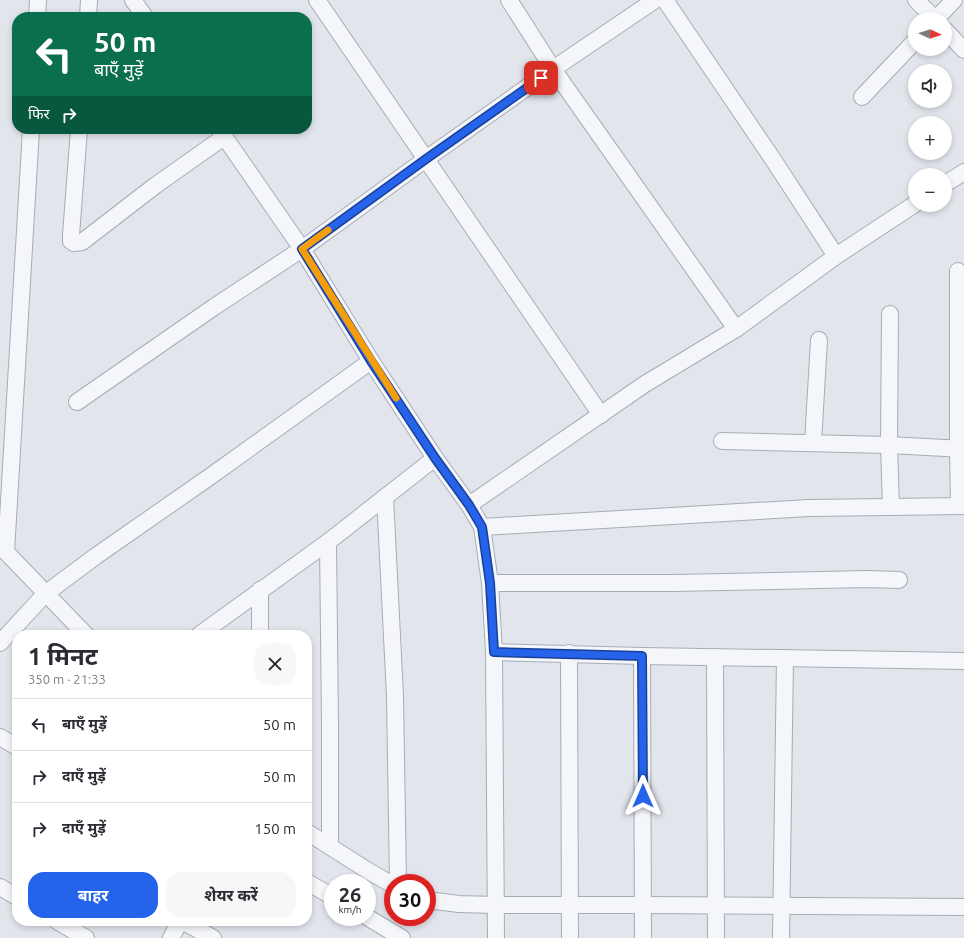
<!DOCTYPE html>
<html lang="hi">
<meta charset="utf-8">
<style>
body{margin:0;font-family:Ubuntu,"Noto Sans Devanagari",sans-serif;background:#f7f7f7;color:#2b2b33;height:100vh;display:flex;flex-direction:column;font-size:15px;white-space:nowrap}
*{box-sizing:border-box;margin:0}
p{font-size:13px;color:#7c7c81}
.icon{flex:none;width:22px;height:22px;fill:none;stroke:currentColor;stroke-width:2;stroke-linecap:round;stroke-linejoin:round}
.map{position:relative;flex:1;overflow:hidden}
.panel{position:absolute;left:12px;top:630px;width:300px;height:296px;display:flex;flex-direction:column;background:#fff;border-radius:16px;box-shadow:0 2px 6px #0003}
.panel>*{flex:none}
.banner{position:absolute;left:12px;top:12px;width:300px;height:122px;border-radius:16px;box-shadow:0 2px 6px #0003;background:#0b6e4f;color:#fff;overflow:hidden}
.needle{width:26px;rotate:93deg}
.buttons{position:absolute;left:908px;top:12px;display:grid;gap:8px}
.buttons a{display:grid;place-items:center;width:44px;height:44px;border-radius:50%;background:#fff;box-shadow:0 2px 6px #0003;font-size:20px}
.speed{position:absolute;left:324px;top:874px;display:flex;gap:8px;font-size:20px;font-weight:700;text-align:center}
.speed>*{display:grid;place-content:center;width:52px;height:52px;border-radius:50%;background:#fff;box-shadow:0 2px 6px #0003;line-height:1}
.speed small{font-size:10px;font-weight:400}
.speed .limit{border:6px solid #d22;background:#fff;color:#111}
.pin{position:absolute;display:grid;place-items:center;width:34px;height:34px;color:#fff;margin:-17px;border-radius:8px;box-shadow:0 2px 6px #0006}
.me{position:absolute;width:44px;margin:-22px;rotate:0deg;stroke-linejoin:round;filter:drop-shadow(0 0 3px #0008)}
.turn{display:flex;align-items:center;gap:14px;height:84px;padding:0 16px;font-size:18px}
.turn .icon{width:52px;height:52px;stroke-width:2.5}
.turn b{display:block;font-size:28px;line-height:34px}
.then{display:flex;align-items:center;height:38px;padding:0 16px;background:#0003;gap:8px;font-size:15px}
.round{display:grid;place-items:center;flex:none;width:42px;height:42px;border-radius:16px;background:#f7f7f7}
.head{display:flex;align-items:center;justify-content:space-between;height:68px;padding:0 16px}
h1{font-size:24px;font-weight:700;line-height:30px}
.cta{display:flex;gap:8px;margin-top:auto;padding:8px 16px}
.cta a{flex:1;height:46px;border-radius:16px;background:#2563eb;color:#fff;font-size:16px;font-weight:700;line-height:46px;text-align:center}
.cta a+a{background:#f7f7f7;color:#2b2b33}
ul{padding:0;list-style:none}
li{display:flex;align-items:center;gap:12px;height:52px;padding:0 16px;border-top:1px solid #e1e1e2}
li div{flex:1}
li b{display:block;font-size:15px}
li em{font-style:normal}
.map>svg:first-child{display:block}
.lines{fill:none;stroke-linecap:round;stroke-linejoin:round}
.minor-casing{stroke:#a6acb7;stroke-width:18}
.minor{stroke:#f5f6f9;stroke-width:16}
.route-casing{stroke:#184099;stroke-width:10}
.route{stroke:#2563eb;stroke-width:7}
.slow{stroke:#f59e0b;stroke-width:7}
</style>
<div class="map">
<svg width="964" height="938" viewBox="0 0 964 938">
<rect width="100%" height="100%" fill="#e2e5ec"/>
<g class="lines">
<defs>
<g id="minor">
<polyline points="133,0 145,17"/>
<polyline points="317,0 601,415"/>
<polyline points="509,0 553,69 736,329"/>
<polyline points="665,0 774,161 836,256"/>
<polyline points="916,0 935,19"/>
<polyline points="37,17 38,0"/>
<polyline points="88,17 89,0"/>
<polyline points="936,19 954,0"/>
<polyline points="945,30 964,50"/>
<polyline points="862,97 915,41"/>
<polyline points="79,129 71,235 71,241 74,243 82,242 156,185 224,137"/>
<polyline points="219,129 302,249 371,361 435,458 469,505 482,527 490,583 494,652 496,938"/>
<polyline points="945,184 964,172"/>
<polyline points="958,271 958,448 959,506"/>
<polyline points="890,314 889,445 891,507"/>
<polyline points="77,402 214,307 302,249 426,159 553,69 655,0"/>
<polyline points="722,441 889,445 964,449"/>
<polyline points="813,443 819,340"/>
<polyline points="385,497 395,696 398,883"/>
<polyline points="469,505 645,384 736,329 836,256 915,204"/>
<polyline points="482,527 809,508 964,506"/>
<polyline points="328,542 330,726 330,846"/>
<polyline points="0,547 6,552 86,635"/>
<polyline points="6,552 31,129"/>
<polyline points="490,583 673,583 868,579 899,580"/>
<polyline points="260,590 260,635"/>
<polyline points="199,635 328,542 435,458"/>
<polyline points="0,643 45,594 96,556 208,478 371,361"/>
<polyline points="494,652 642,656 964,661"/>
<polyline points="569,653 570,938"/>
<polyline points="642,656 643,938"/>
<polyline points="715,657 716,938"/>
<polyline points="0,737 17,747"/>
<polyline points="307,832 370,872 393,885"/>
<polyline points="307,882 333,897"/>
<polyline points="0,887 17,897"/>
<polyline points="427,900 459,904 496,905 643,905 964,907"/>
<polyline points="367,917 402,938"/>
<polyline points="57,921 86,938"/>
<polyline points="182,921 213,938"/>
<polyline points="171,938 180,921"/>
<polyline points="781,938 785,658"/>
</g>
</defs>
<use href="#minor" class="minor-casing"/>
<use href="#minor" class="minor"/>
</g>
<g class="lines">
<defs>
<polyline id="route" points="541,78 426,159 302,249 371,361 435,458 469,505 482,527 490,583 494,652 642,656 643,796"/>
</defs>
<use href="#route" class="route-casing"/>
<use href="#route" class="route"/>
<polyline class="slow" points="328,230 302,249 396,398"/>
</g>
</svg>
<div class="buttons">
<a><svg class="needle" viewBox="-14 -14 28 28"><path d="M0-13l5 13h-10z" fill="#e53935"/><path d="M0 13l5-13h-10z" fill="#7c7c81"/></svg></a>
<a><svg class="icon" aria-label="sound" viewBox="0 0 24 24"><path d="M4 9h4l5-4v14l-5-4H4zM17 9q2 3 0 6"/></svg></a>
<a>+</a>
<a>−</a>
</div>
<div class="speed"><div>26<small>km/h</small></div><div class="limit">30</div></div>
<div class="pin" style="left:541px;top:78px;background:#d93025"><svg class="icon" aria-label="arrive" viewBox="0 0 24 24"><path d="M6 21V4h12l-3 4 3 4H6"/></svg></div>
<svg class="me" style="left:643px;top:796px" viewBox="-20 -20 40 40"><path d="M0-17L14 15 0 8-14 15z" fill="#2563eb" stroke="#fff" stroke-width="4"/></svg>
<div class="banner">
<div class="turn"><svg class="icon" aria-label="left" viewBox="0 0 24 24"><path d="M17 20v-9H6M10 6l-5 5 5 5"/></svg><div><b>50 m</b>बाएँ मुड़ें</div></div>
<div class="then">फिर<svg class="icon" aria-label="right" viewBox="0 0 24 24"><path d="M7 20v-9h11M14 6l5 5-5 5"/></svg></div>
</div>
<section class="panel">
<div class="head"><div><h1>1 मिनट</h1><p>350 m · 21:33</p></div><a class="round"><svg class="icon" aria-label="close" viewBox="0 0 24 24"><path d="M6 6l12 12M18 6L6 18"/></svg></a></div>
<ul>
<li><svg class="icon" aria-label="left" viewBox="0 0 24 24"><path d="M17 20v-9H6M10 6l-5 5 5 5"/></svg><div><b>बाएँ मुड़ें</b></div><em>50 m</em></li>
<li><svg class="icon" aria-label="right" viewBox="0 0 24 24"><path d="M7 20v-9h11M14 6l5 5-5 5"/></svg><div><b>दाएँ मुड़ें</b></div><em>50 m</em></li>
<li><svg class="icon" aria-label="right" viewBox="0 0 24 24"><path d="M7 20v-9h11M14 6l5 5-5 5"/></svg><div><b>दाएँ मुड़ें</b></div><em>150 m</em></li>
</ul>
<div class="cta"><a>बाहर</a><a>शेयर करें</a></div>
</section>
</div>
